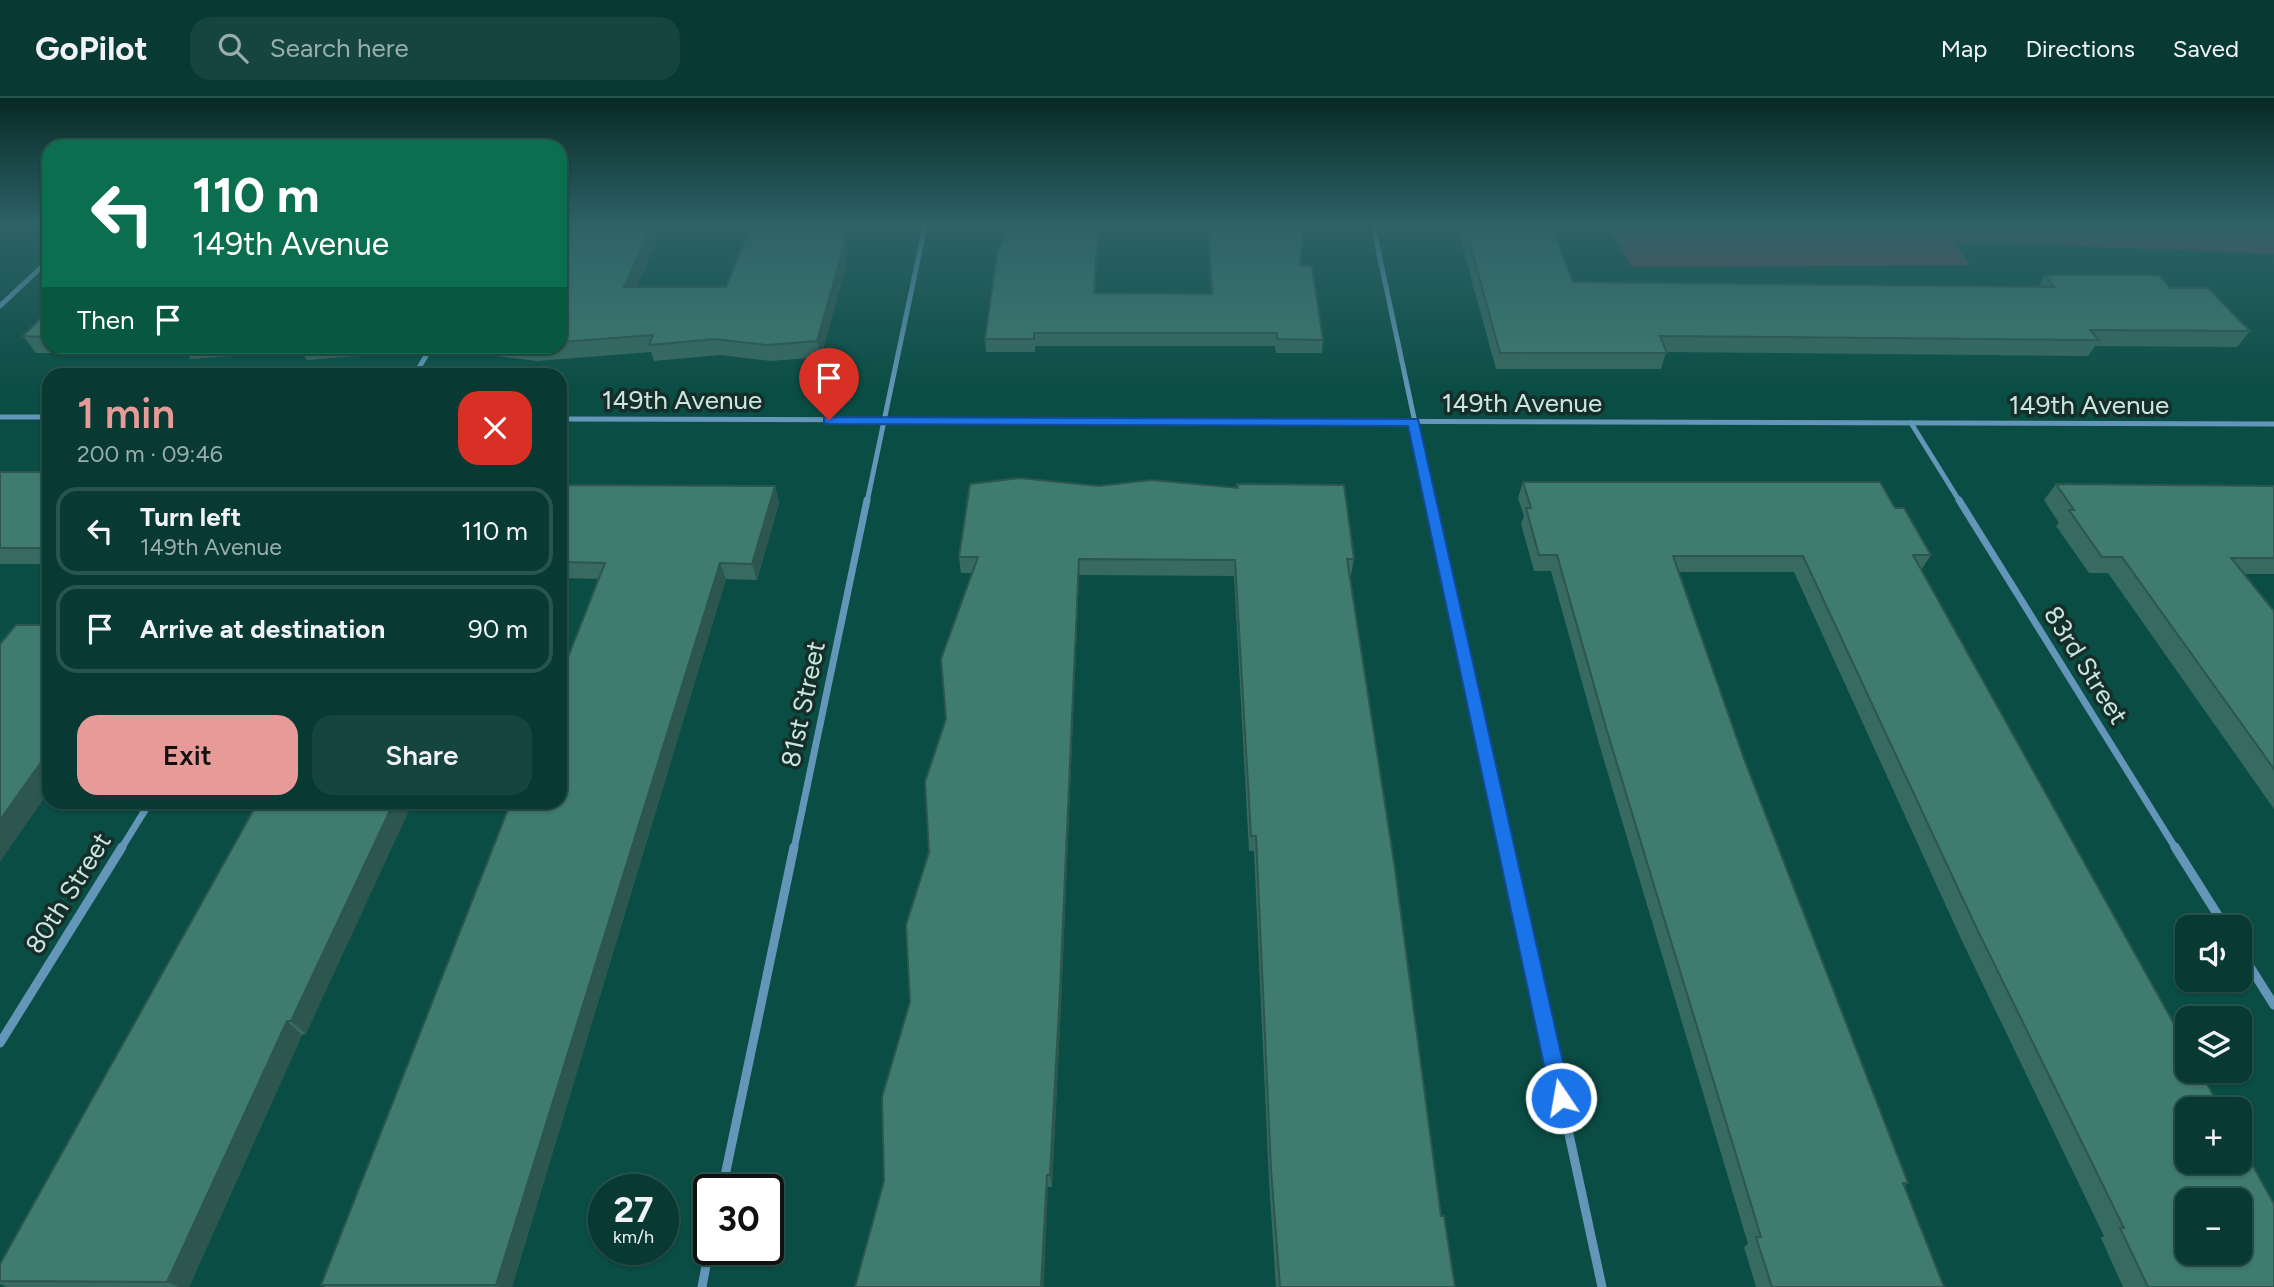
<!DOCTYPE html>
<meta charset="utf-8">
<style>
body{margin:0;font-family:Figtree,sans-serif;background:#16453f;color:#f1f3f6;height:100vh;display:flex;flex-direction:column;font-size:26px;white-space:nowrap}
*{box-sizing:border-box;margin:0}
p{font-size:23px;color:#98adac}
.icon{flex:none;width:38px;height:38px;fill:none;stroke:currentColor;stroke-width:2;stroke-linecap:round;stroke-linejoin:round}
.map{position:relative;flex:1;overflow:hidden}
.sheet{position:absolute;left:42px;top:270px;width:525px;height:441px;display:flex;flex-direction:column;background:#083a33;border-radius:21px;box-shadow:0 2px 5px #0004,0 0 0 2px #29544e}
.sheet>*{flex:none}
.guide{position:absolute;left:42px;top:42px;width:525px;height:214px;border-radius:21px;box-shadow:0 2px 5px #0004,0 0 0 2px #29544e;background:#0b6e4f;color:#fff;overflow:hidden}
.buttons{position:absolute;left:2175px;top:817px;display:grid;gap:14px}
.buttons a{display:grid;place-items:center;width:77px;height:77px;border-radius:14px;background:#083a33;box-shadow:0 2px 5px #0004,0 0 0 2px #29544e;font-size:35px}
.speed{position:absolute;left:588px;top:1076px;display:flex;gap:14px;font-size:35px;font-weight:700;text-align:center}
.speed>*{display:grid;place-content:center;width:91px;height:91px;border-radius:50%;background:#083a33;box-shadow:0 2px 5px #0004,0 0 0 2px #29544e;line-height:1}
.speed small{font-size:18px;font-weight:400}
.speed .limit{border:4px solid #111;border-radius:10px;background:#fff;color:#111}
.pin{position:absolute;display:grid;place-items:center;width:60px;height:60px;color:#fff;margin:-72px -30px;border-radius:50% 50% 50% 0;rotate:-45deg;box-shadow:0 0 7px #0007}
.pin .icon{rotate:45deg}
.me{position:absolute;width:77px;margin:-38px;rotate:348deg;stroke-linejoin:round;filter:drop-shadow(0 0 5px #0008)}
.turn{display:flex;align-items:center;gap:24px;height:147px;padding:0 35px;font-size:32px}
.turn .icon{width:91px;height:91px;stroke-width:2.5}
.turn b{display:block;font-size:49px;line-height:60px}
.then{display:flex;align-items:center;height:66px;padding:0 35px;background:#0003;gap:14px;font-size:26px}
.round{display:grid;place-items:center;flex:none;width:74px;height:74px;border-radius:21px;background:#16453f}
.summary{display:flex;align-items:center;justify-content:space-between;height:119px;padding:0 35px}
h1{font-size:42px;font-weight:600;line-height:52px;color:#e69b98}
.primary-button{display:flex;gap:14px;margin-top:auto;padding:14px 35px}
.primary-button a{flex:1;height:80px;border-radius:21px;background:#e69b98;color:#111;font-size:28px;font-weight:600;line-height:80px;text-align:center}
.primary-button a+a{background:#16453f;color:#f1f3f6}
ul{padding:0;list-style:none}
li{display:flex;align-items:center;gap:21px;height:88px;margin:0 14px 10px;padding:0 21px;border:4px solid #29544e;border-radius:21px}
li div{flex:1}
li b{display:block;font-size:26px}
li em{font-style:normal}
header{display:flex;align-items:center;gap:42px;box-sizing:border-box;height:98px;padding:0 35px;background:#083a33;border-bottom:2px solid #29544e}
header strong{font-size:33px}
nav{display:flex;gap:38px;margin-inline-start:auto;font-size:24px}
.search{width:490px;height:63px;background:#16453f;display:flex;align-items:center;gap:18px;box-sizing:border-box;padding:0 24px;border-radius:21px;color:#98adac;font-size:26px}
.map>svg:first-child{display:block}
.green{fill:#744050}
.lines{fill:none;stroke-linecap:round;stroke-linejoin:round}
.minor-far2{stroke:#6496b9;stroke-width:5}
.minor-far1{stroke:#6496b9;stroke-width:7}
.minor{stroke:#6496b9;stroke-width:9}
.wall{fill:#376a60}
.shaded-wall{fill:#2d564e}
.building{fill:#407b70;stroke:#2d564e;stroke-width:2;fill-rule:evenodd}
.route{fill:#1a73e8;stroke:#114b97;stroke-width:2}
.labels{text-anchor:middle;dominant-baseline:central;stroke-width:7;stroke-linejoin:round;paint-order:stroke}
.street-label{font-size:26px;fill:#c9e6df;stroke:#152e2a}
</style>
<header>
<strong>GoPilot</strong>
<div class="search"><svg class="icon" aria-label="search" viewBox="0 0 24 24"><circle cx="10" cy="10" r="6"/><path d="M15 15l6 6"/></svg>Search here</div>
<nav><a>Map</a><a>Directions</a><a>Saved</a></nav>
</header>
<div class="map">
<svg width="2274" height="1189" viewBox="0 0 2274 1189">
<rect width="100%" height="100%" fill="#0a4d44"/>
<polygon class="green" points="1607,128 2274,128 2274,156 1984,144 1954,145 1970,167 1632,169"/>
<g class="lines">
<g class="minor-far2">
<polyline points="1373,128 1432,404"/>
<polyline points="0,208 49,162"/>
<polyline points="415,276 432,248"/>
<polyline points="0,319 49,319"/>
<polyline points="560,321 2274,326"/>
<polyline points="1911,325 1960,404"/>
<polyline points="867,404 925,128"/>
</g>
<g class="minor-far1">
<polyline points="1432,402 1507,751"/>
<polyline points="1959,402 2176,751"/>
<polyline points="121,751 150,704"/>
<polyline points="794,751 867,402"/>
</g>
<g class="minor">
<polyline points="1507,749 1602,1189"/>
<polyline points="2175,749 2226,830"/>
<polyline points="2240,853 2274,907"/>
<polyline points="0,945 122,749"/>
<polyline points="722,1092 794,749"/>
<polyline points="702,1189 709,1152"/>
</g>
</g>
<g class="wall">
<polygon points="561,128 664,128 636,189 726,189 751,128 843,129 846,145 846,167 821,259 771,263 720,257 654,263 651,254 537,263 496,258 491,248 560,248"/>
<polygon points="1002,128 1099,128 1095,195 1211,196 1207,128 1299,128 1300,167 1323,242 1322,255 1276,255 1275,248 1035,248 1035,254 986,254 985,241 1004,140"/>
<polygon points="1457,128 1551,128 1573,184 2038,189 2045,177 2170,190 2250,233 2237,249 2095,248 2088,258 1666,254 1661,271 1496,271"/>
<polygon points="49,212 49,248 364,248 358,258 307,262 301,253 191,261 187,255 36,255 23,238"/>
<rect x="0" y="374" width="49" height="92"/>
<polygon points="1523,384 1895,410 1931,457 1921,472 2274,1189 2123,1189 2101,1140 2104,1138 1962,843 1794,474 1679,474 1744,661 1908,1085 1904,1088 1944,1189 1756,1189 1744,1149 1748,1146 1600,649 1551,473 1534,473 1521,426 1524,418 1518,400"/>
<polygon points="2056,386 2274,388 2274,476 2244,476 2274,513 2274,711 2108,475 2089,475 2056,428 2059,425 2044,402"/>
<polygon points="560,387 775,388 779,405 757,482 726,481 512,1189 325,1189 321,1187 599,481 560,480"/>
<polygon points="959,459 1354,461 1351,477 1350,477 1441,1118 1455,1189 1276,1189 1269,1083 1254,753 1249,753 1234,478 1079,477 1061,906 1052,1089 884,1083 910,904 946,621 972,475 961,475"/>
<polygon points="258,704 306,936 302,937 189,1189 7,1189 0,1186 0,1166"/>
</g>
<g class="shaded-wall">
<polygon points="652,128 664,128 629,205 624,189"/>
<polygon points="1098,128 1099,128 1095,209 1094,195"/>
<polygon points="843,129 846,145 846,167 821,259 817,243"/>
<polygon points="353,248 364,248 358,258"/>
<polygon points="775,388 779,405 757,482 752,466"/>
<polygon points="1079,461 1079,477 1061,906 1052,1089 1050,1077"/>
<polygon points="720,465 726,481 512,1189 500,1189 496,1187"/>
<polygon points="49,653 49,693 0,764 0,722"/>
<polygon points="394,704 413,704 306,936 291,923"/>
<polygon points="287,923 302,937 189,1189 178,1189 167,1184"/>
<polygon points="1047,1077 1048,1089 1044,1189 1041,1189"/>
</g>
<g class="building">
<polygon points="561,128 652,128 624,189 726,189 751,128 843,129 843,151 817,243 767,247 715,241 649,247 653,237 560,244"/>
<polygon points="1003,128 1098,128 1094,195 1212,196 1208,128 1299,128 1303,139 1300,167 1312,168 1323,242 1277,241 1277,235 1034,235 1034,241 985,241 997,155 1005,138"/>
<polygon points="1465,128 1551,128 1573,184 2054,189 2045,177 2159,177 2170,190 2208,190 2250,233 2090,232 2099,242 1660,238 1667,255 1500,255"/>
<polygon points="49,212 49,239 23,238"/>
<rect x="0" y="374" width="49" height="76"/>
<polygon points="1019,380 1099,388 1151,382 1238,390 1237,386 1344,387 1354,461 1347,461 1395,771 1441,1118 1444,1118 1455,1189 1280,1189 1271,1071 1256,738 1251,738 1235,462 1079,461 1060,892 1050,1077 1047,1077 1041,1189 855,1189 884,1083 882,999 910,904 906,827 929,754 925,684 946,621 941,561 978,459 959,459 970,386"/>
<path d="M1523,384H1880L1895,410H1904L1931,457H1913L2188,951V973H2200L2221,1012H2188V1064H2240V1045L2274,1106V1189H2148L2120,1130H2124L1976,829L1803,458H1673L1744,661L1908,1085H1903L1944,1189H1772L1756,1139H1761L1607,633L1557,457H1539L1526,410H1531ZM2188,1102H2240V1155H2188Z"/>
<polygon points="2056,386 2274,388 2274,460 2231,460 2274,513 2274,671 2122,459 2102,459 2069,412 2074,412"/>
<polygon points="560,387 775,388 752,466 720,465 496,1187 321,1187 511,704 560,704 560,580 605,465 560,464"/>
<polygon points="16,527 49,527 49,653 0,722 0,546"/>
<polygon points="258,704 394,704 291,923 287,923 167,1184 0,1183 0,1166"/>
</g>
<linearGradient id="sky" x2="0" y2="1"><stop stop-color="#062a25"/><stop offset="0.43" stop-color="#2d6267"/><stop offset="1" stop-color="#2d6267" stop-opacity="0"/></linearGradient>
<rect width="2274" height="295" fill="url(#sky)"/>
<polygon class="route" points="824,319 1418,321 1571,1000 1568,1007 1561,1010 1553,1007 1551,1000 1408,328 829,326 824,325"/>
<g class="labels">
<g class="street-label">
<text x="682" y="302">149th Avenue</text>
<text x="1522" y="305">149th Avenue</text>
<text x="2089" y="307">149th Avenue</text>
<text transform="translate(2086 567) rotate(58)">83rd Street</text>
<text transform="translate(803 606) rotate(-78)">81st Street</text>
<text transform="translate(68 795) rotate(-58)">80th Street</text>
</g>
</g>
</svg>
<div class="buttons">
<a><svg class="icon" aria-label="sound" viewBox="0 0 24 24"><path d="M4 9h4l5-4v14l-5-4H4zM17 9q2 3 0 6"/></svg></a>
<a><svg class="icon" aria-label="layers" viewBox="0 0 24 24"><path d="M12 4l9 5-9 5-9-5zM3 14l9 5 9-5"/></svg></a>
<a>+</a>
<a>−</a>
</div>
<div class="speed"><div>27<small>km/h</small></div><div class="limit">30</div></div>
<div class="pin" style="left:829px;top:322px;background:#d93025"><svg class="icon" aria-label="arrive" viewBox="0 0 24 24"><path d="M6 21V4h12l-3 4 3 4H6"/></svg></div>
<svg class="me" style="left:1561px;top:1000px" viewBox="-20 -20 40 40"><circle r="17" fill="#1a73e8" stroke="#fff" stroke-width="3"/><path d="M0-11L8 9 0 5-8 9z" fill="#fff"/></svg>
<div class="guide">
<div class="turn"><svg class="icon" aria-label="left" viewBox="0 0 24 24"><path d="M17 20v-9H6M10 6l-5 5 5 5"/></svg><div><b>110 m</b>149th Avenue</div></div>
<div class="then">Then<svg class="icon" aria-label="arrive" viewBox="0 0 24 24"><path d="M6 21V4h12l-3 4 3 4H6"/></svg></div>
</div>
<section class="sheet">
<div class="summary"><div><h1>1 min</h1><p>200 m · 09:46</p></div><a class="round" style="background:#d93025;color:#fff"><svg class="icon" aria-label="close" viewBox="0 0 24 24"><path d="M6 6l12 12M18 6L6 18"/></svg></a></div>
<ul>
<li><svg class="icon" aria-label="left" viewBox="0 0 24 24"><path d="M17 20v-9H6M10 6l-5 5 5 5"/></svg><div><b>Turn left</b><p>149th Avenue</p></div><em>110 m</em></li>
<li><svg class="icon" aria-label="arrive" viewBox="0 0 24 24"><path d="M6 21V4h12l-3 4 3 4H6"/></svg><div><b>Arrive at destination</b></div><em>90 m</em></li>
</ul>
<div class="primary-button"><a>Exit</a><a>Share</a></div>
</section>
</div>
